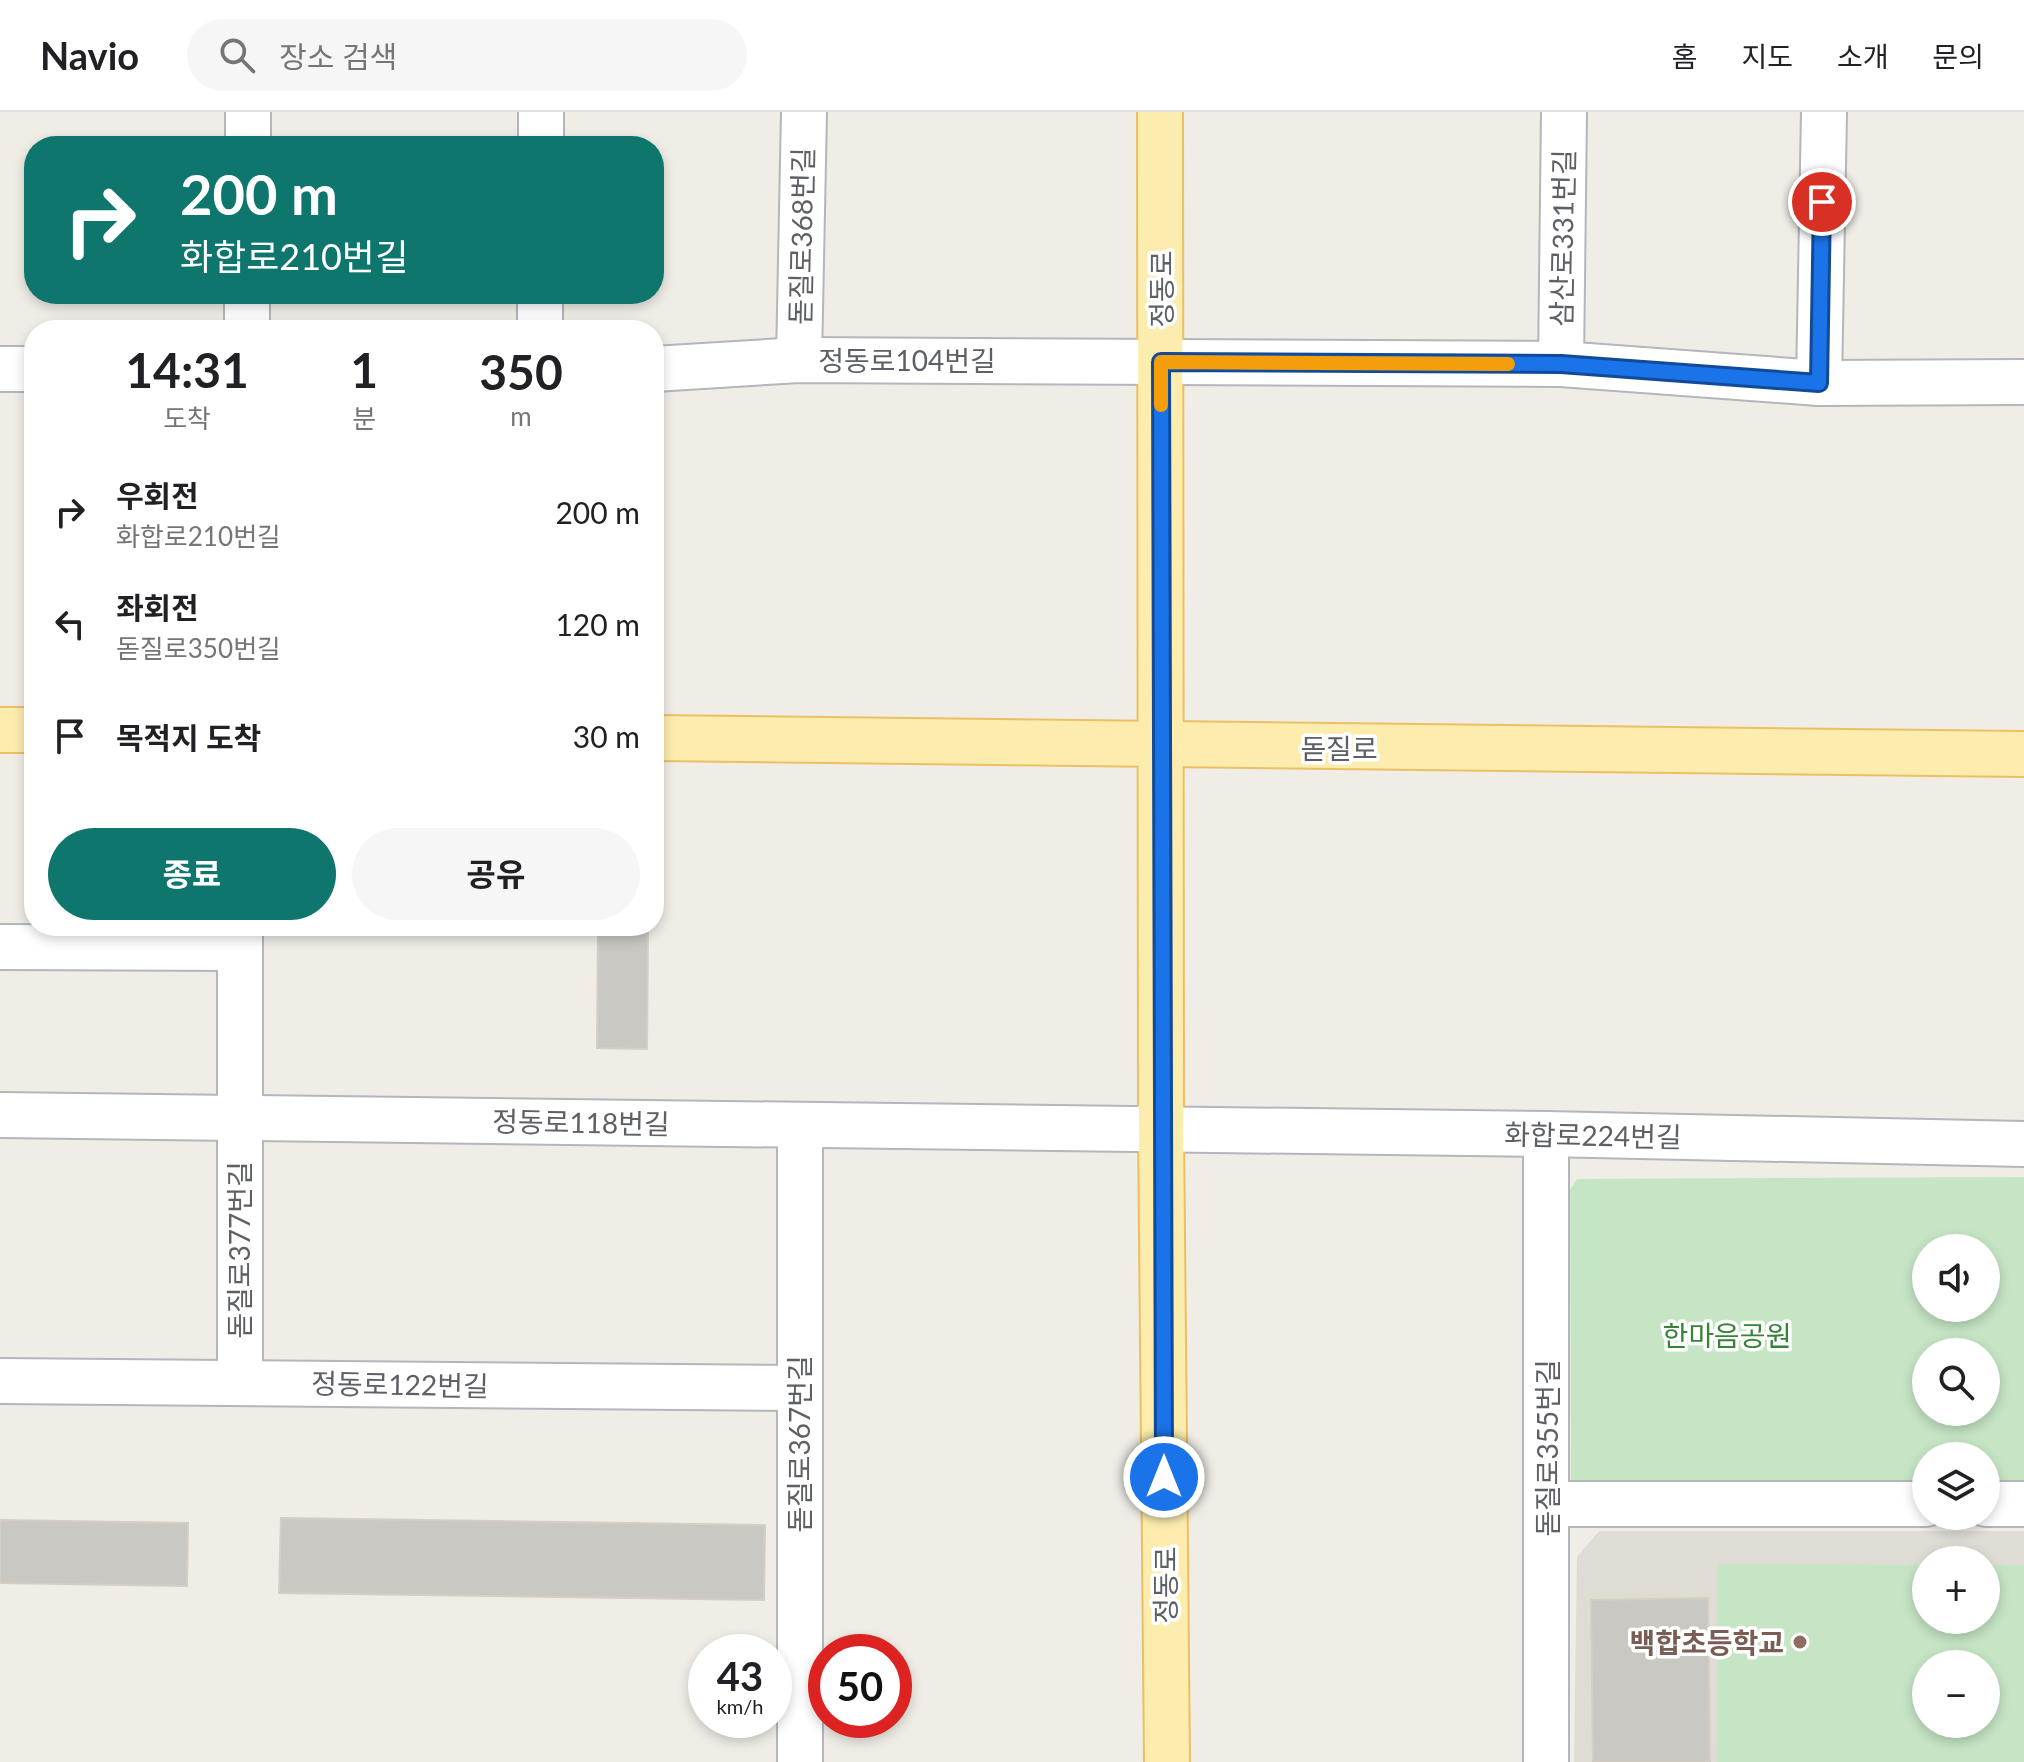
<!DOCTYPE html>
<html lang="ko">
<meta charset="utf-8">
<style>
body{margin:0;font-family:Lato,"Noto Sans KR",sans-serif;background:#f6f6f6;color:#202124;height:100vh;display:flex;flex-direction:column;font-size:30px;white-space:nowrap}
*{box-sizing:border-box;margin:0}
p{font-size:26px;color:#757577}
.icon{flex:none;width:44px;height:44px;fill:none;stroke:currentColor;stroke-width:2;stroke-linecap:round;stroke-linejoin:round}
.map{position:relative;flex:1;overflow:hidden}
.drawer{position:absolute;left:24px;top:208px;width:640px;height:616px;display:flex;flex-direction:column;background:#fff;border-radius:32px;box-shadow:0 4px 12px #0003}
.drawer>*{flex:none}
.banner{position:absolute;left:24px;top:24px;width:640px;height:168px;border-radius:32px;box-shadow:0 4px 12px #0003;background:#0f766e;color:#fff;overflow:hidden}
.fabs{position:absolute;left:1912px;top:1122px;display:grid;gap:16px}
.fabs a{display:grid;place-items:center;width:88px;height:88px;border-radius:50%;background:#fff;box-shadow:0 4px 12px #0003;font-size:40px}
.speed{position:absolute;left:688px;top:1522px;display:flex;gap:16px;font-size:40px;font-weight:700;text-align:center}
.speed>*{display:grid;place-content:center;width:104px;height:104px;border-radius:50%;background:#fff;box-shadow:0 4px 12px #0003;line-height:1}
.speed small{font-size:20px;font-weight:400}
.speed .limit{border:12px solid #d22;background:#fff;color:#111}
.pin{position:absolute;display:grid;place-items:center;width:68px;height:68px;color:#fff;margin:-34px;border:4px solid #fff;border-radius:50%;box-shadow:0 2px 8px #0007}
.me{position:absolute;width:88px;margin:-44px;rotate:0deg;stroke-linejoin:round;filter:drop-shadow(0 0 6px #0008)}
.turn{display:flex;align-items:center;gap:28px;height:168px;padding:0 24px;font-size:36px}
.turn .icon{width:104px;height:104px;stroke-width:2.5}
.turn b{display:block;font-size:56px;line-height:68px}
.eta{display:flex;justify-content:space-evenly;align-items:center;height:136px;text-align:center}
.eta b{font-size:48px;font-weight:700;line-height:56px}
.button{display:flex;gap:16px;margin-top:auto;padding:16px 24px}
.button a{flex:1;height:92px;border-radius:48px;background:#0f766e;color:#fff;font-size:32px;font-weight:700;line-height:92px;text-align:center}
.button a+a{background:#f6f6f6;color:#202124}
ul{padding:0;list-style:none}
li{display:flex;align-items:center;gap:24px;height:112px;padding:0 24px}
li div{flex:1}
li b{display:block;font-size:30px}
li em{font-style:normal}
header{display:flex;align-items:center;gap:48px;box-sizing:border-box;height:112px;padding:0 40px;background:#fff;border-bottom:2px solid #e0e0e0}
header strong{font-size:38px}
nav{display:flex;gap:44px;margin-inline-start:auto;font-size:28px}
.search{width:560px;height:72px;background:#f6f6f6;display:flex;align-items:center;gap:20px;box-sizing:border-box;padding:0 28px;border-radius:44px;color:#757577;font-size:30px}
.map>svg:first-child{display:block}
.education{fill:#dfdcd4;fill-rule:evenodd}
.green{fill:#c5e5c4;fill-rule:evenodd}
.building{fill:#cac8c3;stroke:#d4cec4;stroke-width:2}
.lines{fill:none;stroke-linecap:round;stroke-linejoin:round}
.minor-casing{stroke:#b3b6ba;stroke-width:48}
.major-casing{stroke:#ecc062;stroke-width:48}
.minor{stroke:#fff;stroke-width:44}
.major{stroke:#fcecae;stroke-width:44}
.route-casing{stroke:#114b97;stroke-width:20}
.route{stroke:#1a73e8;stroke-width:14}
.slow{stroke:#f59e0b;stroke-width:14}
.education-dot{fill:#8d6e63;stroke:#fff;stroke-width:3}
.labels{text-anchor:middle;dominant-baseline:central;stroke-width:7;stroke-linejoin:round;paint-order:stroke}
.street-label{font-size:28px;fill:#5d6166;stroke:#fff}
.park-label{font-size:28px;fill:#388239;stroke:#fff}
.education-label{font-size:28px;font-weight:bold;fill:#785e54;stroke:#fff;text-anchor:end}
</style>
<header>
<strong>Navio</strong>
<div class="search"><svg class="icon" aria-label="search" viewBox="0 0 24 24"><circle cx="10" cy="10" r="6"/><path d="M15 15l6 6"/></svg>장소 검색</div>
<nav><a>홈</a><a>지도</a><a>소개</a><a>문의</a></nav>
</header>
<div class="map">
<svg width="2024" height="1650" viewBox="0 0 2024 1650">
<rect width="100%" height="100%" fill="#efede6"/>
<path class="education" d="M1599,1419H2024V1650H1574L1577,1445ZM1926,1448H1986V1508H1926ZM1926,1552H1986V1612H1926Z"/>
<g class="green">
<path d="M2024,1065V1377L1986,1378V1344H1926V1378L1571,1379L1570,1078L1577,1067ZM1926,1136H1986V1196H1926ZM1926,1240H1986V1300H1926Z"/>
<path d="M1718,1452L1926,1453V1508H1986V1453H2024V1650H1717ZM1926,1552H1986V1612H1926Z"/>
</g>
<g class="building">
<polygon points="598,814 648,814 647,937 597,936"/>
<polygon points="281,1406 765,1413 764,1488 279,1481"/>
<polygon points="0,1408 188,1411 187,1474 0,1471"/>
<polygon points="1708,1486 1710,1650 1593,1650 1591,1488"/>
</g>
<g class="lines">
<defs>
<g id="minor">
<polyline points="248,34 248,0"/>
<polyline points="541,34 541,0"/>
<polyline points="247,218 247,182"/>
<polyline points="540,218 540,182"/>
<polyline points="799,248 804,0"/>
<polyline points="1561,252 1564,0"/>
<polyline points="0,257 34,257"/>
<polyline points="654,257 799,248 1561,252 1819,271 2024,270"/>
<polyline points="1819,271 1824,0"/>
<polyline points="0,835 240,836"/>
<polyline points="0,1003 1546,1022 2024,1032"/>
<polyline points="1546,1022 1546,1650"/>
<polyline points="0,1269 799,1276"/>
<polyline points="240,1271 240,814"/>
<polyline points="1548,1392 1926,1392"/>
<polyline points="1986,1392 2024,1392"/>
<polyline points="800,1650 800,1013"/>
</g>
<g id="major">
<polyline points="1160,0 1161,1017 1167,1650"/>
<polyline points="0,618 34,618"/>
<polyline points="654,626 2024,642"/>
</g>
</defs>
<use href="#minor" class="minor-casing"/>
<use href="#major" class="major-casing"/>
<use href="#minor" class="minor"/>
<use href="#major" class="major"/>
</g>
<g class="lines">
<defs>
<polyline id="route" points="1164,1365 1161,250 1561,252 1819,271 1822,90"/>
</defs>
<use href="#route" class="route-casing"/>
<use href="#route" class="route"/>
<polyline class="slow" points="1161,293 1161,250 1508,252"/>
</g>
<circle class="education-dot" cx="1800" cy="1530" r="8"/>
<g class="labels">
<g class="street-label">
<text transform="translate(801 124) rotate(-89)">돋질로368번길</text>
<text transform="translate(1562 126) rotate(-89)">삼산로331번길</text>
<text transform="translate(1161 177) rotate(-90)">정동로</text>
<text x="907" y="248">정동로104번길</text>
<text x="1339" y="636">돋질로</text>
<text transform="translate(581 1010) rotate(1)">정동로118번길</text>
<text transform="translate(1593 1023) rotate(1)">화합로224번길</text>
<text transform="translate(239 1138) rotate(-90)">돋질로377번길</text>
<text transform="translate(400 1272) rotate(1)">정동로122번길</text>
<text transform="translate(799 1332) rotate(-90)">돋질로367번길</text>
<text transform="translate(1547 1336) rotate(-90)">돋질로355번길</text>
<text transform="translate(1165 1473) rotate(-90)">정동로</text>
</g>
<g class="park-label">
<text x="1727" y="1223">한마음공원</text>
</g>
<g class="education-label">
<text x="1784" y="1530">백합초등학교</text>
</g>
</g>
</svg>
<div class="fabs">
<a><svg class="icon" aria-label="sound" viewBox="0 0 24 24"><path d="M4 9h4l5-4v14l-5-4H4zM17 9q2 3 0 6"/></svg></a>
<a><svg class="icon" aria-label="search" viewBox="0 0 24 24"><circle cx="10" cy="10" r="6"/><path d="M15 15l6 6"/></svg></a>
<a><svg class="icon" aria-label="layers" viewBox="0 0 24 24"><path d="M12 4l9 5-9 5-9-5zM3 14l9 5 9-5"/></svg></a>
<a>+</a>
<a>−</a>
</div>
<div class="speed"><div>43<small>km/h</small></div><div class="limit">50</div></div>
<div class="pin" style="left:1822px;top:90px;background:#d93025"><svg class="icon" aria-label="arrive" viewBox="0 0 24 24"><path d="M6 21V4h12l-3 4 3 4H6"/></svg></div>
<svg class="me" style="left:1164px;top:1365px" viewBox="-20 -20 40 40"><circle r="17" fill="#1a73e8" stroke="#fff" stroke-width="3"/><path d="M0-11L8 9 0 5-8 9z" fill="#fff"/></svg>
<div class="banner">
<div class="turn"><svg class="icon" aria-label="right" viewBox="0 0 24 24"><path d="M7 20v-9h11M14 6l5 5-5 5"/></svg><div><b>200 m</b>화합로210번길</div></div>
</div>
<section class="drawer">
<div class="eta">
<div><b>14:31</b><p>도착</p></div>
<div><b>1</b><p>분</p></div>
<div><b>350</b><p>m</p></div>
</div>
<ul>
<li><svg class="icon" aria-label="right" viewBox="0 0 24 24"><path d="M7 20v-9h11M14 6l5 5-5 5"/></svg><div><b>우회전</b><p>화합로210번길</p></div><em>200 m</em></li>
<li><svg class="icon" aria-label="left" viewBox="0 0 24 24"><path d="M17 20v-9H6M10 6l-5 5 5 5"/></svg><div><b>좌회전</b><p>돋질로350번길</p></div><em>120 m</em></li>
<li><svg class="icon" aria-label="arrive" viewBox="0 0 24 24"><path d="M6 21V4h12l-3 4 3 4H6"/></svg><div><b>목적지 도착</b></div><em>30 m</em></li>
</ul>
<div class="button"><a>종료</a><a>공유</a></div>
</section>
</div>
